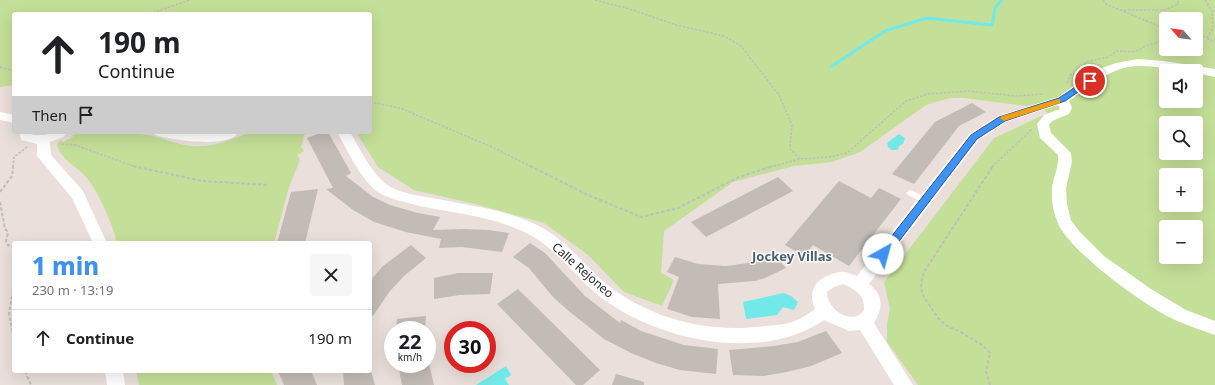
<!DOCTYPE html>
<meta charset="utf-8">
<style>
body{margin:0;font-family:"Noto Sans",sans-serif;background:#f6f6f6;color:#202124;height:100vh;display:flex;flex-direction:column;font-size:15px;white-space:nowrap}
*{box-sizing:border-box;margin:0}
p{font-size:13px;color:#757577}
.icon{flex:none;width:22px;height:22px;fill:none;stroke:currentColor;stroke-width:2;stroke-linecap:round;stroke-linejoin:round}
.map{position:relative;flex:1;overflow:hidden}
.details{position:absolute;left:12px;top:241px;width:360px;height:132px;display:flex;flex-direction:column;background:#fff;border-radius:4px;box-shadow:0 4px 16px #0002}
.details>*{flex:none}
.hud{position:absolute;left:12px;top:12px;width:360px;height:122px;border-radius:4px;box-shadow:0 4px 16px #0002;background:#fff;color:#202124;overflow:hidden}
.needle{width:26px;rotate:298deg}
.buttons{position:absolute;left:1159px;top:12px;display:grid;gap:8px}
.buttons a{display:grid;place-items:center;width:44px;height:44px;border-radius:4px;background:#fff;box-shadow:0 4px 16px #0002;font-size:20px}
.speed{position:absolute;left:384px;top:321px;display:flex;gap:8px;font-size:20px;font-weight:700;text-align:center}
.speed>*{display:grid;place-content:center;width:52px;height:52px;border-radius:50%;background:#fff;box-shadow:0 4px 16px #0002;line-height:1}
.speed small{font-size:10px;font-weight:400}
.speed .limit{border:6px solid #d22;background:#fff;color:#111}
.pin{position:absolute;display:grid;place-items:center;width:34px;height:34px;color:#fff;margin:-17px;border:2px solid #fff;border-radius:50%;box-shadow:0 1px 4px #0007}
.me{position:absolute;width:44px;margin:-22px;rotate:38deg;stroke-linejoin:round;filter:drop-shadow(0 0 3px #0008)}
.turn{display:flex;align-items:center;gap:14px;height:84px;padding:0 20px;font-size:18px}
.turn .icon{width:52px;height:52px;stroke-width:2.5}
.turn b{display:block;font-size:28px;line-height:34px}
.then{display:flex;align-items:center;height:38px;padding:0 20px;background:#0003;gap:8px;font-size:15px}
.round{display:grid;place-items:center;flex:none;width:42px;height:42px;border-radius:4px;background:#f6f6f6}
.overview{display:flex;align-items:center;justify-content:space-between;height:68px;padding:0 20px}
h1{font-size:24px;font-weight:800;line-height:30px;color:#3f91f2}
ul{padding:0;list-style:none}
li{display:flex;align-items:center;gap:12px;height:56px;padding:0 20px;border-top:1px solid #e0e0e0}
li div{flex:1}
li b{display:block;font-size:15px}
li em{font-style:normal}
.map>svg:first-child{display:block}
.green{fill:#c4df98;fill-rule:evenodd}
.water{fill:#70e9e8}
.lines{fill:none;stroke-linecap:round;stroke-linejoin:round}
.stream{stroke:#70e9e8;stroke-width:3}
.building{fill:#c2bbb6}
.path-far1{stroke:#bebebe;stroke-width:1.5;stroke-dasharray:2.5 1.5;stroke-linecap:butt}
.path{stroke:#bebebe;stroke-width:2;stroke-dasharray:3.5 2;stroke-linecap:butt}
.service{fill:#fff;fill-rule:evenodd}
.minor{fill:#fff;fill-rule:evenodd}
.route{fill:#3f91f2;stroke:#295e9d}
.slow{fill:#f59e0b}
.labels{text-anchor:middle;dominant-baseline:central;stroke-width:3;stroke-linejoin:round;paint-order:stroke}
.street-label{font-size:12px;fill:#282828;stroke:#fff}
.neighbourhood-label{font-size:13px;font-weight:bold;fill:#4b5f77;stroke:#fff}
</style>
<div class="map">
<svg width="1215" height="385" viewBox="0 0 1215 385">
<rect width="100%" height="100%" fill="#eadfda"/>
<g class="green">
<path d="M0,0H1215V385H918L887,342V324L890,309L884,282L994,138L1048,113L1036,105L1026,106L964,98H950L926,105L860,152L832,162L794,166L733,182L664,231L661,273L674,280L662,306L624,292L588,255L544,223L479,205L414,190L378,167L356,132H370V14H14V85L0,87ZM1166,19H1196V49H1166ZM1166,71H1196V101H1166ZM1166,123H1196V153H1166ZM1166,175H1196V205H1166ZM1166,227H1196V257H1166Z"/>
<path d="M251,132H312L304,135L301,147L304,151L297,155L300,160L289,187L274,243H117C114,227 97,188 85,176C75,165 60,159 57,144L61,140L63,142L73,137L72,135C90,130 128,132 148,135C163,138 177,145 192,146C213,148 233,139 251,132Z"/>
<polygon points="136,371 271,371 277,385 139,385"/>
</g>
<g class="water">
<polygon points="899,134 905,138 903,144 899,146 898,150 892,150 888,147 887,143"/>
<polygon points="784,293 791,296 798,302 794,310 783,307 777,315 746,319 743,302"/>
<polygon points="506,366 511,375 505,379 509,385 476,385"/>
</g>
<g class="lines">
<polyline class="stream" points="832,66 885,31 927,18 992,25 995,8 1002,0"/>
</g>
<g class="building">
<polygon points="972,103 986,112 959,126 914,184 892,174 935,122"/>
<polygon points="323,132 328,132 351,173 346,176 373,197 390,205 418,213 440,217 433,230 464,229 489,230 509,233 502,252 462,247 439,248 441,239 406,232 374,222 353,210 326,189 333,188 307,138"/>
<polygon points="778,177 793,191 706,237 691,222"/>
<polygon points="839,181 871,198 879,188 901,199 849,266 813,245 804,256 785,245"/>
<polygon points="318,189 305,243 277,243 291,192"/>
<polygon points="530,243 545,253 585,296 620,323 621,320 641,331 684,345 718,349 716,374 680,370 656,363 631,353 604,339 570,312 553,297 529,268 513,257"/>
<polygon points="411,245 426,258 404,276 390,291 370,320 370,281 383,266"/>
<polygon points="773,254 786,268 765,278 755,281 718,284 720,319 692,317 667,309 679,277 667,272 675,257 698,264 726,266 756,262"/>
<polygon points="458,273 493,273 490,294 460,295 434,299 434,278"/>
<polygon points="518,289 600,370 583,385 576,385 497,304"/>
<polygon points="426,316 425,330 396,330 397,319"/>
<polygon points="826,331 842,353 811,366 787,372 763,376 733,375 729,350 774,346 798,342"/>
<polygon points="398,364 429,364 434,385 402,385"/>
<polygon points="278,371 311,371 317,385 284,385"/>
<polygon points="343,371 371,371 375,385 344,385"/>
<polygon points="616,374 644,382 644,385 612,385"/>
</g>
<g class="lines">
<g class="path-far1">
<polyline points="595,0 633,10 676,25 724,36 740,45 779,95 792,125 790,149 800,159"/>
<polyline points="1103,0 1106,4 1166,29"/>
<polyline points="1205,0 1212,11"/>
<polyline points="1124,10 1165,10 1178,4 1178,0"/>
<polyline points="149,14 190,0"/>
<polyline points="1196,33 1215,42"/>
<polyline points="1207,38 1213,28 1212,11 1215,11"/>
<polyline points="0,67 14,71"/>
<polyline points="1067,83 1070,75 1085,67 1085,62 1108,57 1117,51 1135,52 1145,46 1166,40"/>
<polyline points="370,102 400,108 492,147 532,167"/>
<polyline points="62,144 75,145 136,167"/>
<polyline points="13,167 14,157 27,147"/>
<polyline points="770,167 800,159 829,157 847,153 906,101 928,94 969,91 1015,96 1044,94"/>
<polyline points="992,167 1032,129"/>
</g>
<g class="path">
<polyline points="133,166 202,181 269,185"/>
<polyline points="530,166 588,195 641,217 678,208 739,177 773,166"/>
<polyline points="0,192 12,176 13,166"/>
<polyline points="0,202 5,229 8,232 6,241 8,245 14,247"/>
<polyline points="14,257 14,260"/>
<polyline points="14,285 9,313 14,340"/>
<polyline points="25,371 31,385"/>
<polyline points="990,385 986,372 990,353 982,345 959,331 947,326 938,318 922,294 921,283 924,272 993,166"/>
</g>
<polygon class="service" points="910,190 928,198 929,200 928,202 922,202 908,195 906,193"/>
<g class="minor">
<path d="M1138,59L1164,61L1215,69V77L1196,73V71C1177,71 1159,66 1140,66C1113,65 1090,86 1069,101L1072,108L1069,114L1052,121L1049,125L1051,133L1071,153L1072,162L1066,188L1067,204L1071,220L1079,231L1104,256L1151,289L1186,310L1215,321V335C1202,330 1188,326 1175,320C1146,307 1067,250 1057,221C1053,211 1051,198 1052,187C1054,176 1059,166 1058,155L1040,138L1037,124L1044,115L1060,109L1058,105L1006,122L979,140L869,284C884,296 883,308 874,323L913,385H894L860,330L849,331L824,320C762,363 660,341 603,299C576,279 558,249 528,234C491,214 448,214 408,203C397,200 384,197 375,190C358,175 348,151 337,132H350C360,149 370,171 386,184C400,194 421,196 438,199C472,206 506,210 537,225C568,240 586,269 613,289C657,321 711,333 765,326C774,325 785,325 795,321C802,318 809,313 815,309C808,293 814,280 830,275C834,273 840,271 845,272C849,273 853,275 857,276L969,134L998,116L1058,97L1096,70L1116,63ZM843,284C856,290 865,295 864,310C853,327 826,309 827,292L834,287Z"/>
<polygon points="0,112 14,115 14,123 0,120"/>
<polygon points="19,132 31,132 33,135 45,135 52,132 68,132 63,137 50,142 51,155 83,191 107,243 93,243 72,198 37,156 37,144 21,140"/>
<path d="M154,132L206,133L239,132C229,149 172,140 155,135Z"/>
<polygon points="105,371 123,371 125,385 107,385"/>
</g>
</g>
<polygon class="route" points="1087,79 1093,79 1094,81 1065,101 1005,121 977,139 887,257 880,257 878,254 880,251 971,135 999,117 1059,98"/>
<polygon class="slow" points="1058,99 1060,99 1060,103 1004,121 1000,118 1002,116"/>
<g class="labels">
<g class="street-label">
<text transform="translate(583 270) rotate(41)">Calle Rejoneo</text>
</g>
<g class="neighbourhood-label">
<text x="792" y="256">Jockey Villas</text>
</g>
</g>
</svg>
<div class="buttons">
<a><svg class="needle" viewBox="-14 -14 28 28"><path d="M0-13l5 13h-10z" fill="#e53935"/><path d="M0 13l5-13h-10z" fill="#757577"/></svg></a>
<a><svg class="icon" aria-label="sound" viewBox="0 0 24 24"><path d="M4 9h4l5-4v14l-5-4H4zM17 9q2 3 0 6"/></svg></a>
<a><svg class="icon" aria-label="search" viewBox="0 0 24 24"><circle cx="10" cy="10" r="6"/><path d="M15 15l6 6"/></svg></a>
<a>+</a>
<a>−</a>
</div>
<div class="speed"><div>22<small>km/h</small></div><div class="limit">30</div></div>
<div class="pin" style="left:1090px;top:81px;background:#d93025"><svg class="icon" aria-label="arrive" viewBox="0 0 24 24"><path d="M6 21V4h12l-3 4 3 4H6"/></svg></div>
<svg class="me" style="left:883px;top:254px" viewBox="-20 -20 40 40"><circle r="19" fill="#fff"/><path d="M0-13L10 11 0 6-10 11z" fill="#3f91f2"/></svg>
<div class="hud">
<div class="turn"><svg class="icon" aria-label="ahead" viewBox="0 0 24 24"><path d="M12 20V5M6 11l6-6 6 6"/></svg><div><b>190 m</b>Continue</div></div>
<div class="then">Then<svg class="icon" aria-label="arrive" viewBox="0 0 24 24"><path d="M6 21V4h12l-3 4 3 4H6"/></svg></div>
</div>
<section class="details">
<div class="overview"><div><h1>1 min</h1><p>230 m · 13:19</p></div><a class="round"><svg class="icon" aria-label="close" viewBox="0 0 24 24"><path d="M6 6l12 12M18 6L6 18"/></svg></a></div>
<ul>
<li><svg class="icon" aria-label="ahead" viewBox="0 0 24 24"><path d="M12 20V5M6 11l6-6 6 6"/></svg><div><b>Continue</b></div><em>190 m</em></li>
</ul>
</section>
</div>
